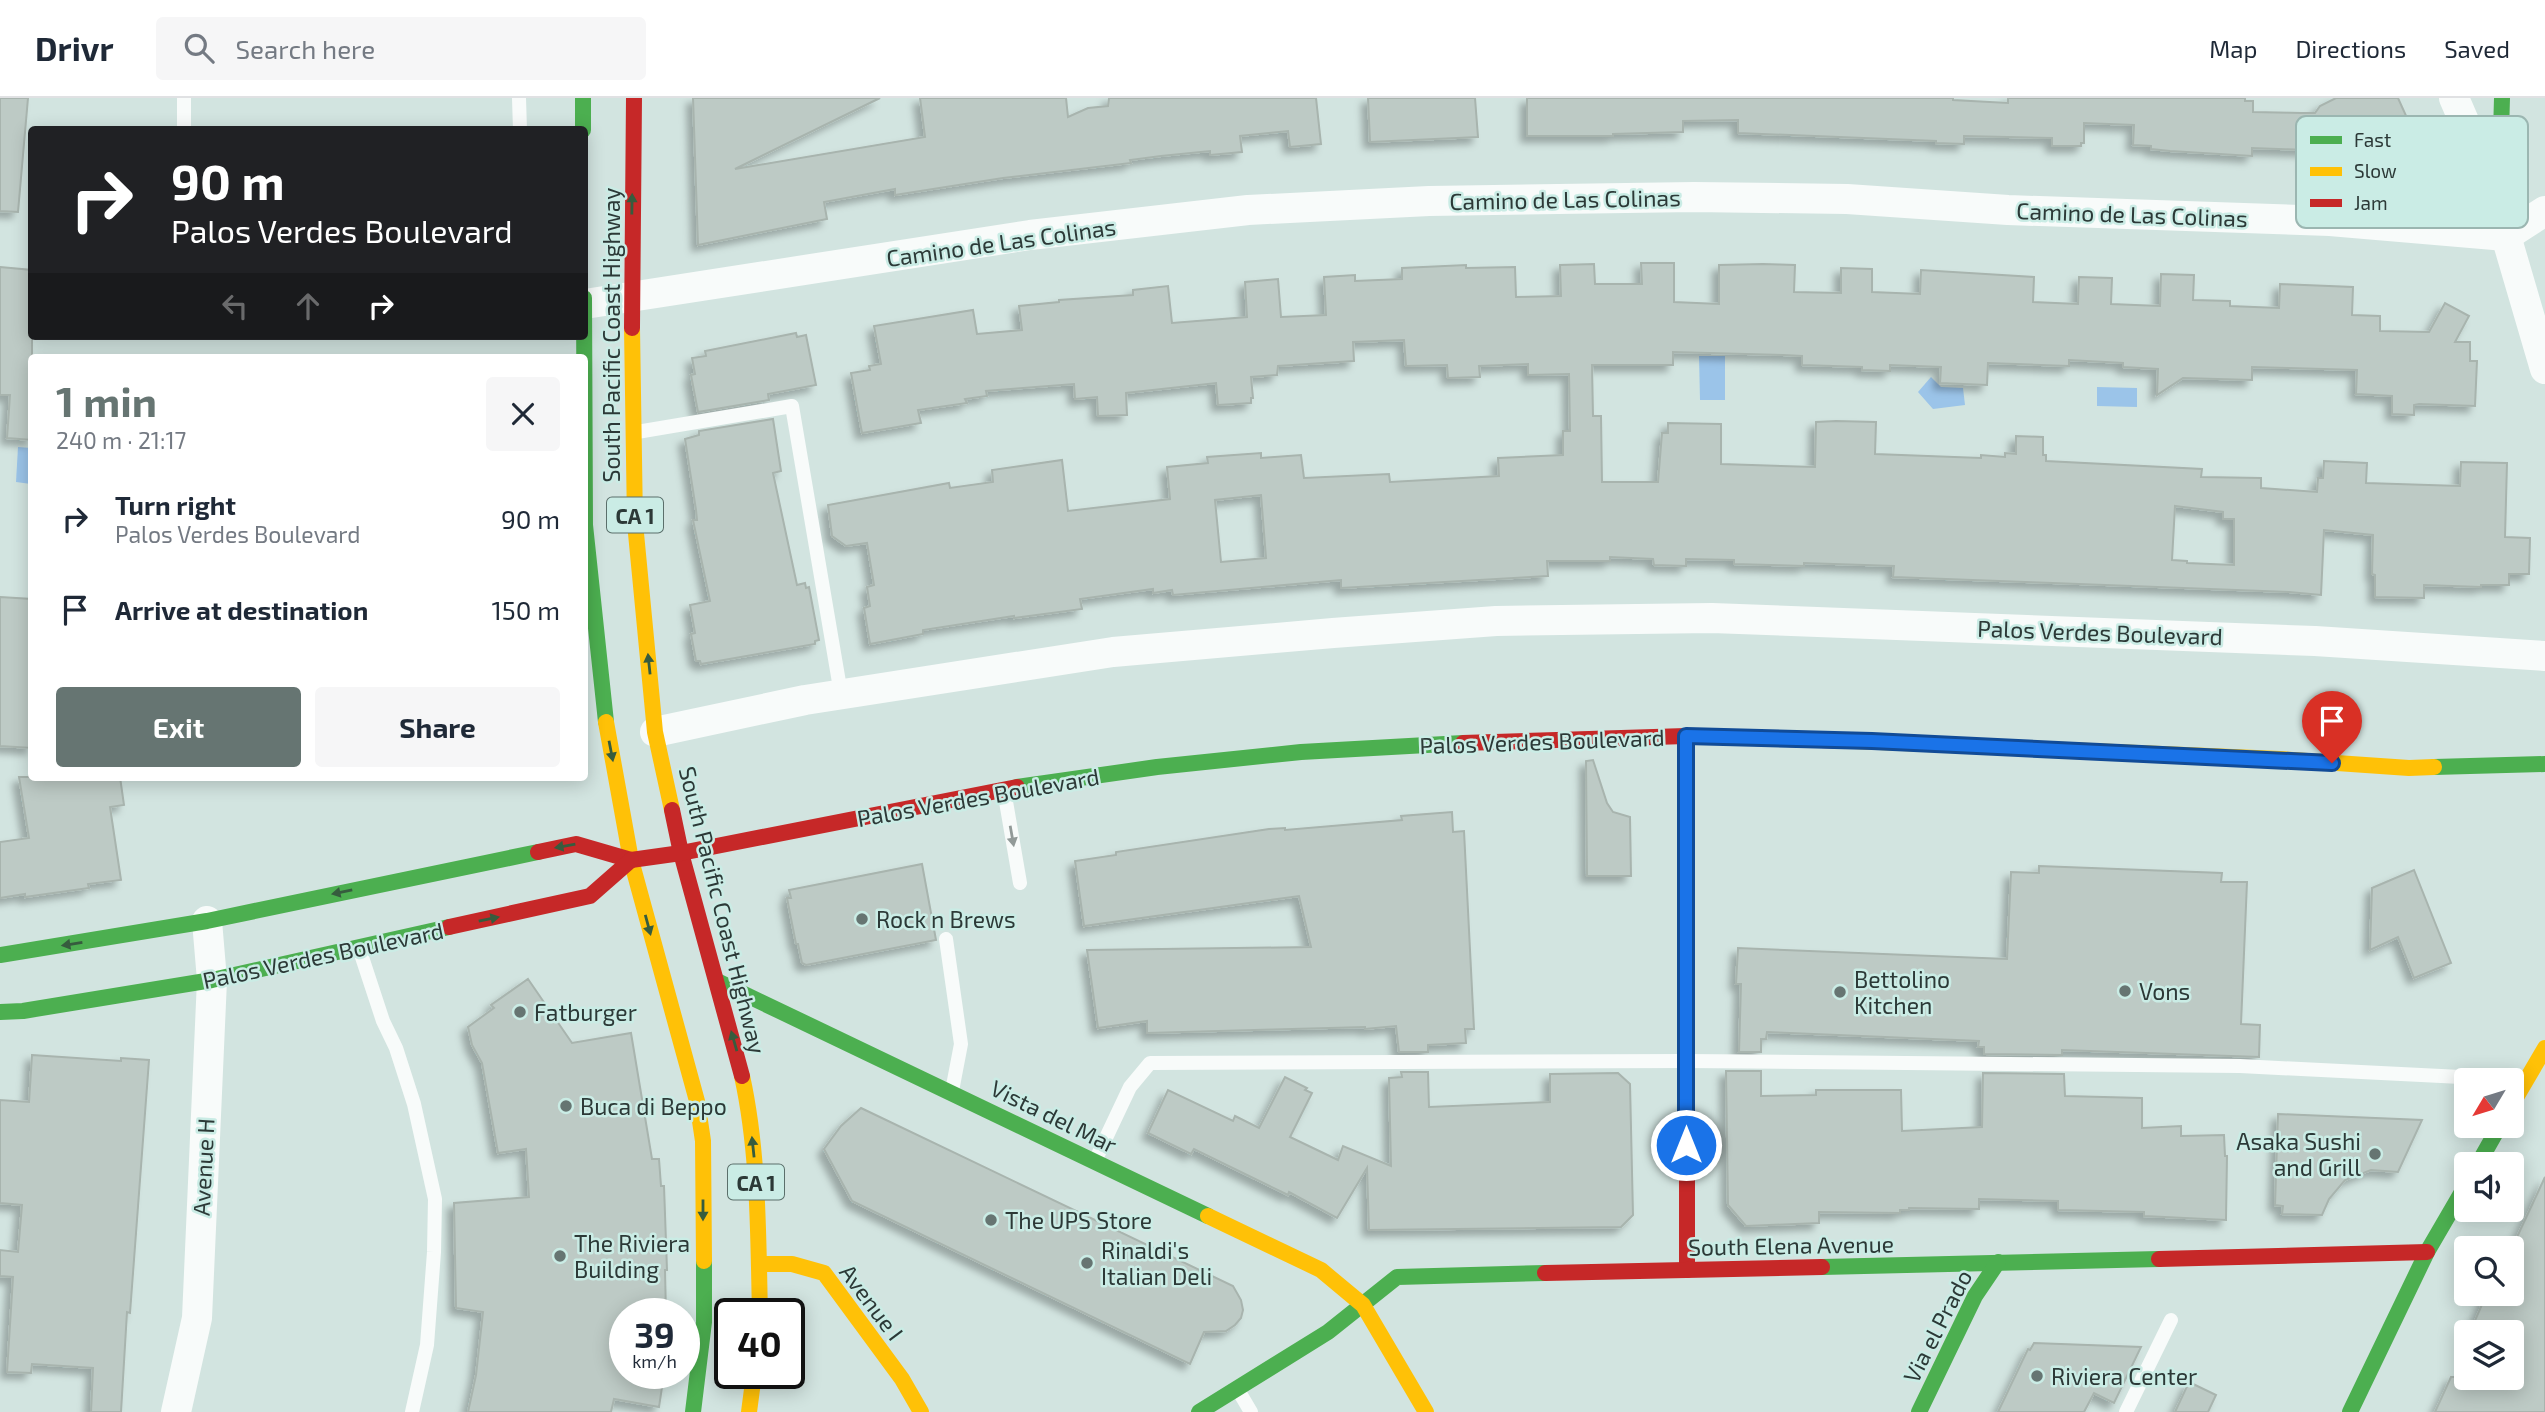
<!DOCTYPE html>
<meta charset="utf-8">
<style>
body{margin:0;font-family:"Exo 2",sans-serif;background:#f6f6f7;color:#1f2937;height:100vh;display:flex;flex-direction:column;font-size:26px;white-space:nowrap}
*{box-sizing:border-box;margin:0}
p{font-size:23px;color:#747a83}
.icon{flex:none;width:38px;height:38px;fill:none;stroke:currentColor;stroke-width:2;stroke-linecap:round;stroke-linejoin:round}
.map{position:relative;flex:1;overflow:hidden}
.panel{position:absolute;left:28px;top:256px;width:560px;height:427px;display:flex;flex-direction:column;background:#fff;border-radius:7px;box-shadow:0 4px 18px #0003}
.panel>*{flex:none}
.top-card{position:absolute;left:28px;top:28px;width:560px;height:214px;border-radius:7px;box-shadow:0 4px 18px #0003;background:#202124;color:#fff;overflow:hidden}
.needle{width:46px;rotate:232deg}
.tools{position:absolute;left:2454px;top:970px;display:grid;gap:14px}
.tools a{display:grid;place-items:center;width:70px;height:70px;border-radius:7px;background:#fff;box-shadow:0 4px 18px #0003;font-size:35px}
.speed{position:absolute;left:609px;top:1200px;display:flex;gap:14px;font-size:35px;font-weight:700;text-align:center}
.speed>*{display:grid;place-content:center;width:91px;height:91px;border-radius:50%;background:#fff;box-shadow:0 4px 18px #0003;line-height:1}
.speed small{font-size:18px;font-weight:400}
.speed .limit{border:4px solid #111;border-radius:10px;background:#fff;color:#111}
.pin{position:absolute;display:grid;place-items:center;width:60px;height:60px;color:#fff;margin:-72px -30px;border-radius:50% 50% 50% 0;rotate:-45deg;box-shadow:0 0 7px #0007}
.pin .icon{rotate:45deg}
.me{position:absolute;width:77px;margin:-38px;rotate:0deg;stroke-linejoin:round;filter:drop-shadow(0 0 5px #0008)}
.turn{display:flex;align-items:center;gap:24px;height:147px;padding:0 28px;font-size:32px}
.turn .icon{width:91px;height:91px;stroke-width:2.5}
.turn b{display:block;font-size:49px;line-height:60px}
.lanes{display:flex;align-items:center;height:66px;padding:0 28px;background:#0003;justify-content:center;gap:35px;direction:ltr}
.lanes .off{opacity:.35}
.round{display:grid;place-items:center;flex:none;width:74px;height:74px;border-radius:7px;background:#f6f6f7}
.head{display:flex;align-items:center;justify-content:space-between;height:119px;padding:0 28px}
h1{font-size:42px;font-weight:700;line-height:52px;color:#667572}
.button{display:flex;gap:14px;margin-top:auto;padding:14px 28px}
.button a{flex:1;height:80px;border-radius:7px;background:#667572;color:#fff;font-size:28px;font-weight:700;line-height:80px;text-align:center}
.button a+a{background:#f6f6f7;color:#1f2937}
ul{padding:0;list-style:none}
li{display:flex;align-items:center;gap:21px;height:91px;padding:0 28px}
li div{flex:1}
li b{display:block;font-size:26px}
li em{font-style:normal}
header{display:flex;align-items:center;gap:42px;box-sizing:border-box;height:98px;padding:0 35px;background:#fff;border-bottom:2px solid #e0e1e3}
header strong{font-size:33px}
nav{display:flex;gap:38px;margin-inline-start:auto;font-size:24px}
.search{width:490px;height:63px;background:#f6f6f7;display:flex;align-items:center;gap:18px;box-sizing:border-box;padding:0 24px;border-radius:7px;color:#747a83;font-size:26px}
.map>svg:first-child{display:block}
.water{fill:#9bc4e9}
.building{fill:#bdcac5;stroke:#a8b4ae;stroke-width:2;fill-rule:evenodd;filter:url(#shadow)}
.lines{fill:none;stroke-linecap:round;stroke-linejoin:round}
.lane{stroke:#f8fbfa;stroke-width:14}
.street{stroke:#f8fbfa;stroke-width:30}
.fast{stroke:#4caf50;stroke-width:16}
.slow{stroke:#ffc107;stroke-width:16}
.jam{stroke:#c62828;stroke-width:16}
.oneway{fill:#365c3e}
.oneway2{fill:#929a98}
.route-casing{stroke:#114b97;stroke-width:18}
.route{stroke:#1a73e8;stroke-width:12}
.poi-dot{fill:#667572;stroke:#caece5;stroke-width:2.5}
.labels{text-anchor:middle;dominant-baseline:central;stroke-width:5;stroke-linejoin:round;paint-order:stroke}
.shield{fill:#caece5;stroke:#5b6f6b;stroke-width:2}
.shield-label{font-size:21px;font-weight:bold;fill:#2c3937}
.street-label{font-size:23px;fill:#2c3937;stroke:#caece5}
.poi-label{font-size:23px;fill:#2c3937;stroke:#caece5;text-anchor:start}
.key{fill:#caece5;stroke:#9bb6b1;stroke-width:2}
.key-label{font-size:19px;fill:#2c3937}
</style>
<header>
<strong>Drivr</strong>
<div class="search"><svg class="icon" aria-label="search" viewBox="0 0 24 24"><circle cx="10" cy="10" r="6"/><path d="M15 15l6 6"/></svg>Search here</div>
<nav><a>Map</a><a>Directions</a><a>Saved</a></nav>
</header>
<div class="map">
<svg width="2545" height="1314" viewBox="0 0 2545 1314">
<defs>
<filter id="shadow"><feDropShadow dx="-6" dy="6" stdDeviation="3.5" flood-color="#0004"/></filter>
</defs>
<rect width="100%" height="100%" fill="#d2e4e0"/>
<g class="water">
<polygon points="1699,258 1725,258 1725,302 1700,302"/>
<polygon points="1931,279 1941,289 1963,290 1965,307 1933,311 1918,294"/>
<polygon points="2097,289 2137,290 2137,309 2097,308"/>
<polygon points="18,349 31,350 31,386 16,384"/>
</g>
<g class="building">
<polygon points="0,0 28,0 18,114 0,113"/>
<polygon points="693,0 880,0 735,71 925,39 920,0 1066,0 1068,19 1088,10 1108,8 1109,0 1316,0 1321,46 1290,49 1288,33 1240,38 1242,54 1210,57 1210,53 1161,58 1130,62 1131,65 1003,80 895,97 895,91 824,104 827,121 698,147"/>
<polygon points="1368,0 1475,0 1478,39 1370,44"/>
<polygon points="1527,0 1953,0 1953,2 2008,5 2008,0 2245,0 2245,3 2253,3 2253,14 2302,15 2315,15 2320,8 2336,0 2398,0 2417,42 2391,55 2379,30 2333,53 2333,71 2308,71 2308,52 2252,50 2252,58 2170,53 2151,51 2151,48 2133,47 2134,27 2084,25 2084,45 2081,45 2081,48 2052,48 2052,40 1964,38 1964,46 1936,45 1936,43 1738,35 1738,22 1683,23 1683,34 1613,36 1613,38 1527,38"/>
<path d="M1641,165H1674V204L1719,206V167L1763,166L1795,167L1794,194L1841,195V170L1872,171V194L1920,196L1921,172L2034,179L2033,204L2078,206L2079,179L2112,180L2111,206L2160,208L2161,176L2194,177L2193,202L2230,203V208L2279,210L2280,186L2353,189L2352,217L2380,218V233L2429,234L2445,205L2469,218L2455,244H2470V263H2477L2475,308L2419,306L2414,307V317L2392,316V298L2356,296L2357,272L2252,269V282L2183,280L2157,297L2158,271L2123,269V265L2069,262V268L1988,265L1987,287L1940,285L1941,269L1890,267V273L1862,272V269L1802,267V258L1783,257L1673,254V267H1592L1593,318H1601L1602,384H1658L1662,335H1668V325L1721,326V366L1815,369L1816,324L1836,323L1876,324L1875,356L1981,360V357L2005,359V355L2016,356V338L2043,339V357H2046V363L2202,371L2201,379L2261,380V390L2317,394L2318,380H2323L2324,363L2367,365L2366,385L2460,388L2461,364L2507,365L2505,439L2530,440L2529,476H2509V487H2481V489L2424,487V500L2375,499V477L2372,476L2373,437L2324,432L2321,497L2289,494L1893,479L1894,468L1804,465V468L1734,466V462L1686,461V468L1654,467L1653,461L1610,459V463H1547L1548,478L1341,490V482L1173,497L1172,492L1153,495V491L1080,501L1082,511L1014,520V518L923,532V536L870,546L864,510L870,508L867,489L874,487L867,445L846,448L832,438L828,407L949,385L950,390L993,384L992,372L1062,362L1068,413L1170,401L1167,369L1208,365L1207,359L1261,355V360L1301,357L1304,380L1389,376L1390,384L1499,378L1498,360L1563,357V333H1570L1569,276L1528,277V266L1479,268L1480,279L1448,280L1447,267L1406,268L1404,242L1353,244L1354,263L1278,268L1277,277L1251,279L1253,300H1251V305L1218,307L1216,285L1126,295L1127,317L1098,318L1097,299L1075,301L1074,286L986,293L987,298L965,301L967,305L918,312L921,325L862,335L851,275L870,272L869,268L881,266L874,228L973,212L977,236L1022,232L1019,208L1059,204V202L1133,197V192L1168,188L1172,225L1247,219L1245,184L1278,181L1281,219L1326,217L1324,179L1355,177V183L1402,181V170L1466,167V170L1515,169L1516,199L1561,198L1560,167L1594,166L1595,186H1642ZM1261,397L1266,460L1221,464L1215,402ZM2175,408L2223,414V421H2234V467L2187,465V463L2172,462Z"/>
<polygon points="0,169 32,172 32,342 7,340 10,297 0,297"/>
<polygon points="796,235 797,239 806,237 816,287 768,296 769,302 698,314 691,277 695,276 692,260 706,258 705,253"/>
<polygon points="773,321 781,373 773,375 797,487 805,485 806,490 809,489 819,542 815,543 815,546 701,566 700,563 696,563 691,536 695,535 690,507 710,503 693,422 697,422 696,412 685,341 699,337 699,333"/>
<polygon points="0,499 32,501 32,650 0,648"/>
<polygon points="1593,662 1607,705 1613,714 1630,719 1631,778 1587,778 1586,663"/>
<polygon points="19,679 120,679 124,707 110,709 121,782 88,786 89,790 25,799 25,796 0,800 0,744 29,740"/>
<polygon points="1452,714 1453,734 1464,733 1474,931 1465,931 1466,945 1428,947 1428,954 1399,954 1396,928 1365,931 1365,929 1147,935 1147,923 1098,930 1087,852 1311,849 1299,798 1084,828 1075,763 1116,757 1116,754 1269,731 1285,730 1285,732 1402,722 1401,718"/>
<polygon points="922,766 936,842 806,867 802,865 798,846 796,846 787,800 791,800 789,792"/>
<polygon points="2039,768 2222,775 2221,784 2247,784 2241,926 2260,927 2259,959 2062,952 2062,957 1984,956 1984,949 1978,949 1979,943 1767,934 1766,941 1761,941 1761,954 1739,954 1741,886 1736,886 1738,850 2007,861 2011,774 2039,775"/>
<polygon points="2414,772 2451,865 2414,880 2398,839 2370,852 2372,790"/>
<polygon points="528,881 572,945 631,935 652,1061 659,1061 661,1088 664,1088 667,1172 665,1172 666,1216 625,1216 625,1276 664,1276 659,1309 614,1301 611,1314 468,1314 476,1277 483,1214 456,1210 454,1105 529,1099 526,1051 498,1055 482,965 472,947 468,929 494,910 491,907"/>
<polygon points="32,957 121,963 121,960 149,962 130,1215 127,1214 121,1314 91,1314 93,1270 32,1266 31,1275 7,1274 13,1179 0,1178 0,1152 18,1154 22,1107 0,1105 0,1002 29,1004"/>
<polygon points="1726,973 1761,973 1761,998 1816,997 1816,992 1901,992 1902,1033 1982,1029 1983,975 2064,976 2065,998 2142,1000 2142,1030 2181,1028 2181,1038 2224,1037 2225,1058 2227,1058 2226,1122 2144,1118 2144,1114 2058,1112 2058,1103 1979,1101 1979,1111 1909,1110 1909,1112 1900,1112 1900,1115 1819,1114 1819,1125 1746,1128 1728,1107"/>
<polygon points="1401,974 1428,974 1429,1009 1550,1004 1550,976 1618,975 1630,986 1633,1117 1621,1129 1369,1132 1367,1070 1337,1120 1289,1094 1288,1097 1194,1051 1191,1056 1148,1035 1168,992 1233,1023 1235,1018 1259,1030 1285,979 1307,990 1305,992 1312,995 1290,1039 1338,1062 1343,1048 1391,1068 1389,980 1402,979"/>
<polygon points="861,1010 1233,1188 1241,1202 1243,1212 1241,1220 1235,1227 1226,1233 1204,1234 1190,1266 852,1103 824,1051 841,1028"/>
<polygon points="2278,1016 2422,1022 2398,1074 2371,1072 2345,1082 2329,1101 2322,1117 2282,1116 2283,1108 2275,1107"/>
<polygon points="2545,1079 2545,1314 2435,1314 2451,1279 2511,1279 2511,1234 2470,1234 2487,1195 2511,1195 2511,1152"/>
<polygon points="2034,1245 2141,1249 2114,1305 2094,1295 2084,1314 1998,1314 2028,1251 2030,1252"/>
<polygon points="2189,1284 2216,1297 2208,1314 2175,1314"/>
</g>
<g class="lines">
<g class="lane">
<polyline points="519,0 520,32"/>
<polyline points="184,32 184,0"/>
<polyline points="637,334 792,308 841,596"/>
<polyline points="1004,692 1020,785"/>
<polyline points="946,841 961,946 952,993"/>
<polyline points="359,850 383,923 396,950 414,1006 435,1101 434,1154 427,1247 412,1314"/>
<polyline points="1095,1063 1130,989 1150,965 1686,963 2240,968 2521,982"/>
<polyline points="1238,1292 1251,1314"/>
<polyline points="2126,1314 2171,1222"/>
</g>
<g class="street">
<polyline points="2454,0 2499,104 2506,138 2545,271"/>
<polyline points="585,206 1030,137 1248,112 1429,103 1694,99 1847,101 2008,112 2330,123 2506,138 2545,113"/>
<polyline points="655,634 805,602 1113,554 1333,535 1496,523 1712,520 2315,543 2545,558"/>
<polyline points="176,1314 197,1220 212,882 207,823"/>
</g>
<g class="fast">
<polyline points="583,0 583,32"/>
<polyline points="2499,104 2502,0"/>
<polyline points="584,200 585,427 606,624"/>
<polyline points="1686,638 1687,998"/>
<polyline points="2434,669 2545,666"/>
<polyline points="1017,689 1157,669 1301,654 1463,645"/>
<polyline points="0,857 207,823 538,754"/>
<polyline points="717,883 1208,1118"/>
<polyline points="0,914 23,913 212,882 449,829"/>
<polyline points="2478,1066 2500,1027"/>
<polyline points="1822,1169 2159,1161"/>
<polyline points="693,1314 704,1224 704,1163"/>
<polyline points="1199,1314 1328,1234 1397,1179 1545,1175"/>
<polyline points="1919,1314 1975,1198 1998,1164"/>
<polyline points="2350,1314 2427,1154 2466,1087"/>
</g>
<g class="slow">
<polyline points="632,230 635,425 655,634 672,712"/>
<polyline points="606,624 631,762 697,1003 703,1043 704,1163"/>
<polyline points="1855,643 2280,661 2409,670 2434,669"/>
<path d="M742,978C759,1055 758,1137 760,1216"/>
<polyline points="2511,1008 2545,950"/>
<polyline points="1208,1118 1321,1172 1363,1207 1426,1314"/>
<polyline points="760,1166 792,1166 824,1175 902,1281 921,1314"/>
<polyline points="749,1314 754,1276"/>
</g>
<g class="jam">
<polyline points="632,230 634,0"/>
<polyline points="1463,645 1686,638 1855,643"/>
<polyline points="672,712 681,755 742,978"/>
<polyline points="538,754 576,746 631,762"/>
<polyline points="631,762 681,755 1017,689"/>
<polyline points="449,829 590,798 631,762"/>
<polyline points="1687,998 1687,1172"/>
<polyline points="2159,1161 2427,1154"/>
<polyline points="1545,1175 1822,1169"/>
</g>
</g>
<defs><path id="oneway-solid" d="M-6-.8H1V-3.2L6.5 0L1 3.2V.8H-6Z" transform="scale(1.75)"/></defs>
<g class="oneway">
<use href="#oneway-solid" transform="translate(632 106) rotate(-89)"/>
<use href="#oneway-solid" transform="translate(649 566) rotate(-96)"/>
<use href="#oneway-solid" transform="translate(611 653) rotate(79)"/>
<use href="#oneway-solid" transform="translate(565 748) rotate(170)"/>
<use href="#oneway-solid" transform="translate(342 794) rotate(168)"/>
<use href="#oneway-solid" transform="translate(489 821) rotate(-12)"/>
<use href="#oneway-solid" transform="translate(648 827) rotate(75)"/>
<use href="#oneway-solid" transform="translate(72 846) rotate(171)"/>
<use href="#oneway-solid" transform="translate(734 943) rotate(-106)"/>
<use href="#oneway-solid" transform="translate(753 1049) rotate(-96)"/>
<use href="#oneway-solid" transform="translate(703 1112) rotate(90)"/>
</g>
<use class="oneway2" href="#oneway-solid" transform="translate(1012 738) rotate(80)"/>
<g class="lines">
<defs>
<polyline id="route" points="1686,1047 1686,638 1872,643 2332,665"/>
</defs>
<use href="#route" class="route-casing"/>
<use href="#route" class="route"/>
</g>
<g class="poi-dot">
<circle cx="862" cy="821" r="7"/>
<circle cx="2125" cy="893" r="7"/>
<circle cx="1840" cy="894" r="7"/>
<circle cx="520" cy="914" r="7"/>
<circle cx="566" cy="1008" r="7"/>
<circle cx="2375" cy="1056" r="7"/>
<circle cx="991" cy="1122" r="7"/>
<circle cx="560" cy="1158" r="7"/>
<circle cx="1087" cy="1165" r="7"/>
<circle cx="2037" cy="1278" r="7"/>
</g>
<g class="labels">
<g class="shield">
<rect x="607" y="399.5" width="56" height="35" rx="5"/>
<rect x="728" y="1066.5" width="56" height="35" rx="5"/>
</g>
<g class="shield-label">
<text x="635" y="417">CA 1</text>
<text x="756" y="1084">CA 1</text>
</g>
<g class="street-label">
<text transform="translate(1565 101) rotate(-1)">Camino de Las Colinas</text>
<text transform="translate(2132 116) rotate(2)">Camino de Las Colinas</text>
<text transform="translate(1001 144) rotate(-8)">Camino de Las Colinas</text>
<text transform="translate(611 237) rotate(-90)">South Pacific Coast Highway</text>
<text transform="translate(2100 534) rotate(2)">Palos Verdes Boulevard</text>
<text transform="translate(1542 643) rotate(-2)">Palos Verdes Boulevard</text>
<text transform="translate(978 699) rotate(-10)">Palos Verdes Boulevard</text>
<text transform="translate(723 812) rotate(76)">South Pacific Coast Highway</text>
<text transform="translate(323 857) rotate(-12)">Palos Verdes Boulevard</text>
<text transform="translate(1054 1018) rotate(26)">Vista del Mar</text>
<text transform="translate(203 1069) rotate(-87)">Avenue H</text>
<text transform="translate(1791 1147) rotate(-1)">South Elena Avenue</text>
<text transform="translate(872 1204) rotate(53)">Avenue I</text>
<text transform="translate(1937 1228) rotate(-63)">Via el Prado</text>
</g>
<g class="poi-label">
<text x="876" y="821">Rock n Brews</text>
<text x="1854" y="881">Bettolino<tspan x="1854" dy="26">Kitchen</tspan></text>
<text x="2139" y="893">Vons</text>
<text x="534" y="914">Fatburger</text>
<text x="580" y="1008">Buca di Beppo</text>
<text x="2361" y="1043" text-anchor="end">Asaka Sushi<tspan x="2361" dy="26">and Grill</tspan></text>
<text x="1005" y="1122">The UPS Store</text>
<text x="574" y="1145">The Riviera<tspan x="574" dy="26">Building</tspan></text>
<text x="1101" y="1152">Rinaldi's<tspan x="1101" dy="26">Italian Deli</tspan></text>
<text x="2051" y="1278">Riviera Center</text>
</g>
</g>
<rect x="2296" y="18" width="232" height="112" rx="10" class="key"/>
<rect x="2310" y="38" width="32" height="8" fill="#4caf50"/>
<rect x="2310" y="69" width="32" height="9" fill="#ffc107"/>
<rect x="2310" y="101" width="32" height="8" fill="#c62828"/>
<g class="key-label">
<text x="2354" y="49">Fast</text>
<text x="2354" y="80">Slow</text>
<text x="2354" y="112">Jam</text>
</g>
</svg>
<div class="tools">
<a><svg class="needle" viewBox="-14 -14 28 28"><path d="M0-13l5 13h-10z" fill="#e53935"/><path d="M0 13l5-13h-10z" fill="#747a83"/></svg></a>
<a><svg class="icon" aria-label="sound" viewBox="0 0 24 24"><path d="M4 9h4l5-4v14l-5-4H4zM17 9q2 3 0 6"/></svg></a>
<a><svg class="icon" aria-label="search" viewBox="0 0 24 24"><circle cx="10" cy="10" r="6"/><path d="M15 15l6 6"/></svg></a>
<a><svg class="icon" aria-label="layers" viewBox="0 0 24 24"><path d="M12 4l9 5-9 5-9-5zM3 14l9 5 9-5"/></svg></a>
</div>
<div class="speed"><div>39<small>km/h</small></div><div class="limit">40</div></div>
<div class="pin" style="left:2332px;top:665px;background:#d93025"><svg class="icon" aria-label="arrive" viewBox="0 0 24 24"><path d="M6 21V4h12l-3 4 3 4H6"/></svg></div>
<svg class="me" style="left:1686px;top:1047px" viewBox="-20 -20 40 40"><circle r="17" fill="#1a73e8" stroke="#fff" stroke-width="3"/><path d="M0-11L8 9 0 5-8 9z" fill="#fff"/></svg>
<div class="top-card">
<div class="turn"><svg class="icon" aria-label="right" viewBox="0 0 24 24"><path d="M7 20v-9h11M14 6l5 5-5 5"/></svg><div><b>90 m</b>Palos Verdes Boulevard</div></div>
<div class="lanes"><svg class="icon off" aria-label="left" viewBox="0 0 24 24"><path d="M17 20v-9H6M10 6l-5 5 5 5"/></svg><svg class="icon off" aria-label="ahead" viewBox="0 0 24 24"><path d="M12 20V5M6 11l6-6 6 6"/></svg><svg class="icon" aria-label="right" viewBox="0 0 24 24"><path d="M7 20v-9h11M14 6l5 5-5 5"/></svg></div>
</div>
<section class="panel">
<div class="head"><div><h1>1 min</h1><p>240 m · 21:17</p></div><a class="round"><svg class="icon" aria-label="close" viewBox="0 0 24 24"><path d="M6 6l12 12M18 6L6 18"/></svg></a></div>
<ul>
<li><svg class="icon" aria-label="right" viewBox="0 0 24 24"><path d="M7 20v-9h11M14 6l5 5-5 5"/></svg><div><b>Turn right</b><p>Palos Verdes Boulevard</p></div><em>90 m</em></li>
<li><svg class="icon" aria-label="arrive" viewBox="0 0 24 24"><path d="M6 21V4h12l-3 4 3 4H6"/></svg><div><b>Arrive at destination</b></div><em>150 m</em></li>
</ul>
<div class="button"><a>Exit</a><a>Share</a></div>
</section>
</div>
